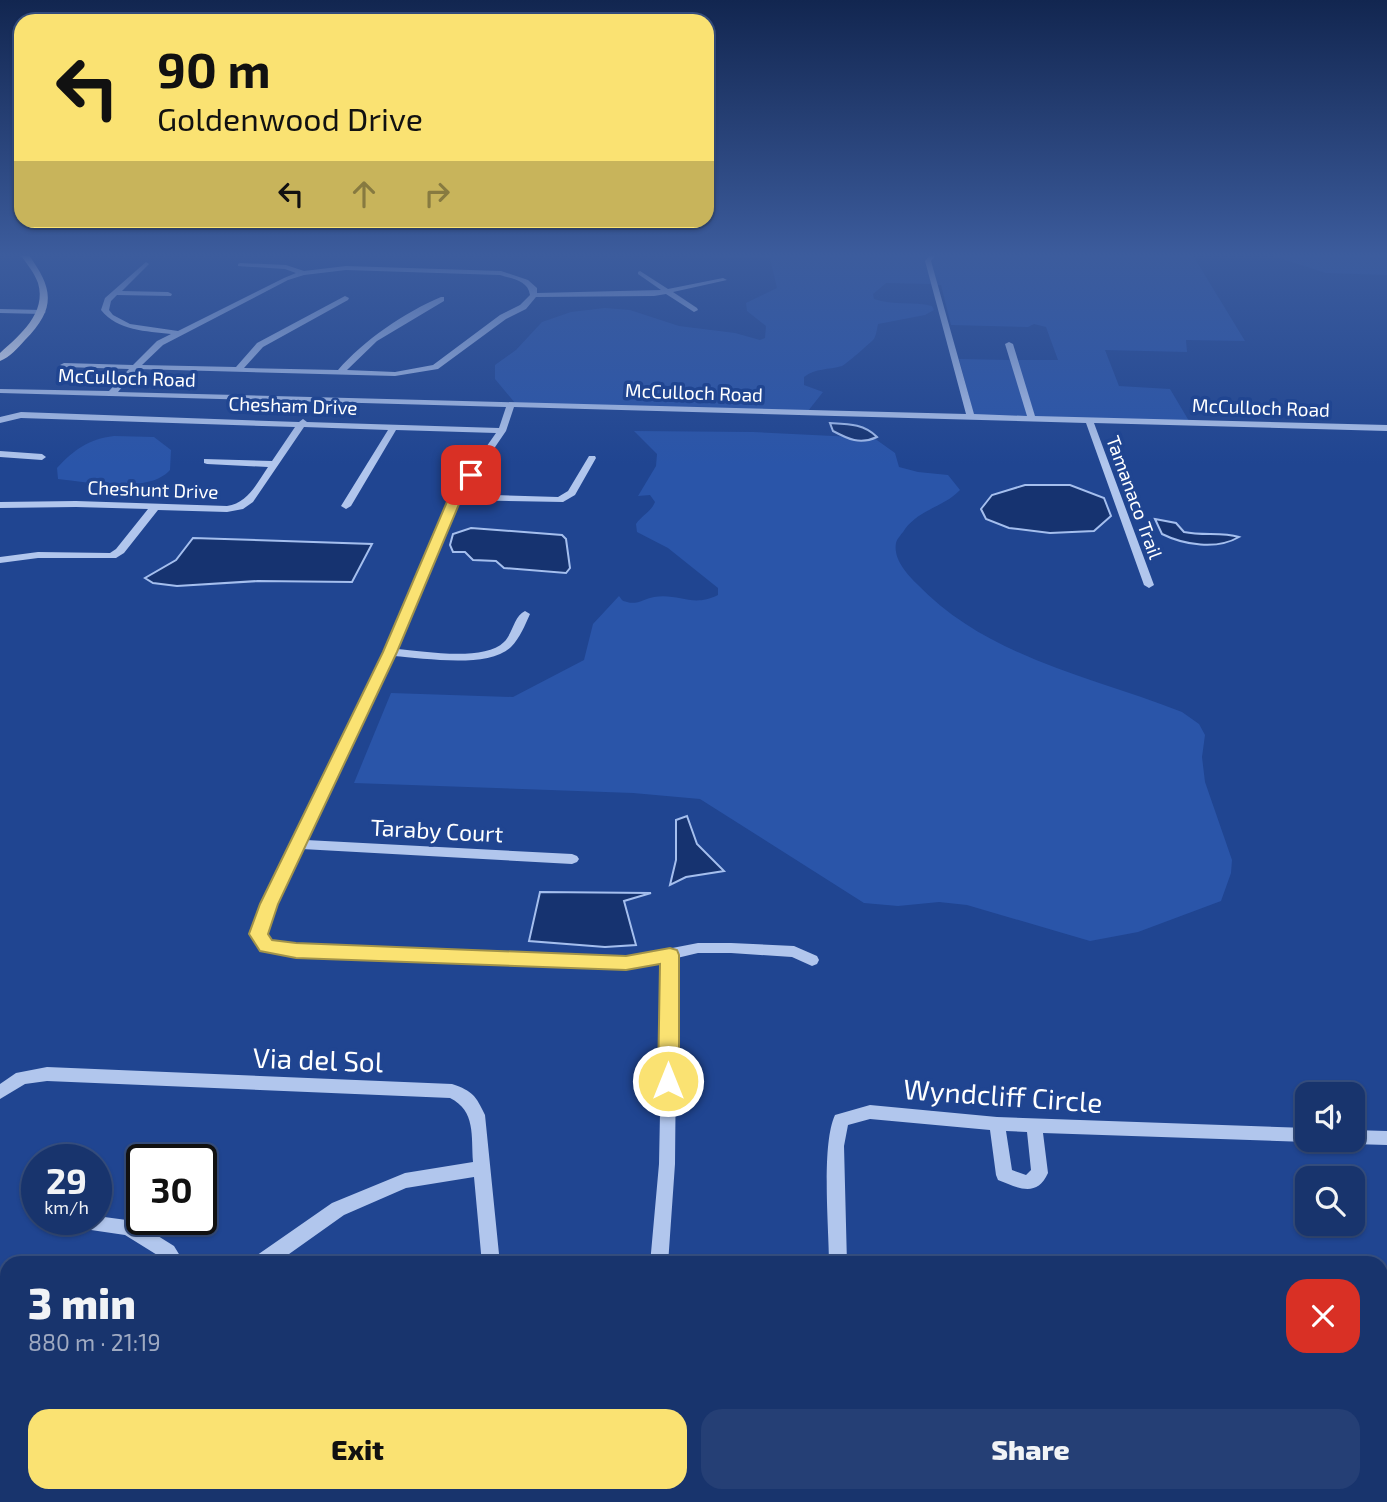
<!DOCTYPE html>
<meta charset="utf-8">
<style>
body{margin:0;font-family:"Exo 2",sans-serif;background:#253f75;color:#f1f3f6;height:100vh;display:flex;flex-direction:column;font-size:26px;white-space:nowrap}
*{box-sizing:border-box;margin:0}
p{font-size:23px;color:#9faac2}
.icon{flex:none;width:38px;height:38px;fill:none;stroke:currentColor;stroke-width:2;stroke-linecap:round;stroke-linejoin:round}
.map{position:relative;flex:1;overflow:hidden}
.details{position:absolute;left:0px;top:1256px;width:1388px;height:247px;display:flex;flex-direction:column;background:#18346d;border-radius:21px 21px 0 0;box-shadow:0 2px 5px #0004,0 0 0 2px #364f80}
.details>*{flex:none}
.hud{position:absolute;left:14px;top:14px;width:700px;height:214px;border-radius:21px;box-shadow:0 2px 5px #0004,0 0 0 2px #364f80;background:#fae272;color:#111;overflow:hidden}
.fabs{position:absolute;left:1295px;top:1082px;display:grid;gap:14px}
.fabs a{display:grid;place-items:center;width:70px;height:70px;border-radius:14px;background:#18346d;box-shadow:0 2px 5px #0004,0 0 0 2px #364f80;font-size:35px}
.speed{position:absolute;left:21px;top:1144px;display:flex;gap:14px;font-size:35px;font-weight:700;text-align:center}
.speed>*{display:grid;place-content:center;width:91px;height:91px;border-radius:50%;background:#18346d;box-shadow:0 2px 5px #0004,0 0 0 2px #364f80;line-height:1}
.speed small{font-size:18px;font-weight:400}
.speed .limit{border:4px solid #111;border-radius:10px;background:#fff;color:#111}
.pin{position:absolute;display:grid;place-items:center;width:60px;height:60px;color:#fff;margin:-30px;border-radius:14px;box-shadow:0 4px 10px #0006}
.me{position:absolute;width:77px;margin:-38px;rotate:0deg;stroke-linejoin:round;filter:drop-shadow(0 0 5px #0008)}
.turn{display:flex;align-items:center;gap:24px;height:147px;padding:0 28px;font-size:32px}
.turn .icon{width:91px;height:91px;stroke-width:2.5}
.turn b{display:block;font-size:49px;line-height:60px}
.lanes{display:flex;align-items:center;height:66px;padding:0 28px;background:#0003;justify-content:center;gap:35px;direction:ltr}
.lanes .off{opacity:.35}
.round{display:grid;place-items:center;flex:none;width:74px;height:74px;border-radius:21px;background:#253f75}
.summary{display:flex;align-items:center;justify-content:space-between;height:119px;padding:0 28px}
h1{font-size:42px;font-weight:800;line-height:52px}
.action{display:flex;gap:14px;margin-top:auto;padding:14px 28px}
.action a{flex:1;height:80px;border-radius:21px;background:#fae272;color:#111;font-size:28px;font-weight:800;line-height:80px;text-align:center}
.action a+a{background:#253f75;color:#f1f3f6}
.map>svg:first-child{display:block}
.green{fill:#2a55a9}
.water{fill:#163370;stroke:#a5bfee;stroke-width:2}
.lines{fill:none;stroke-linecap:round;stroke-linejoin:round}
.minor{fill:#b1c6ed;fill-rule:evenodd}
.major{fill:#f7f9ff;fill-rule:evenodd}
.route{fill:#fae272;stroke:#a2934a;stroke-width:2}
.labels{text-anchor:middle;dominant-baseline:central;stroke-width:7;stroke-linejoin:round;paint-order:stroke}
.far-street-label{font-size:19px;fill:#fff;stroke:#204591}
.street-label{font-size:23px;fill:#fff;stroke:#204591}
.near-street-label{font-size:28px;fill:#fff;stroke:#204591}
</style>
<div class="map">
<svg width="1387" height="1502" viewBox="0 0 1387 1502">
<rect width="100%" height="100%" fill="#204591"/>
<g class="green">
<path d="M686,254H931L925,261L932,284L886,283L873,294L874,299C893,306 913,301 932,306L934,310L925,315L878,324C877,329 876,337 873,340C869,344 845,365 842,366C828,370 816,368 804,377V385L823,392L808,411L515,403L495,379V365L516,350L542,322L571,312L605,308L630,310L679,326L735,333L760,340L765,338L766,326L747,311L746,303L777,288L770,258L682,256Z"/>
<polygon points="937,254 1192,254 1245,341 1186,340 1187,352 1105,350 1119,386 1170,389 1189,421 1035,417 1017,360 1058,360 1046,327 1034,324 1028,327 951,325 941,285 937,285 931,262"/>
<polygon points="1267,254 1387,254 1387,275 1326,273"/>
<polygon points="959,359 1010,360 1028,417 974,416"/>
<path d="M634,431L753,432L874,438L895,453L899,467L918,472L948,475L960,490C944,507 920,509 905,529C903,533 897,538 896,543C893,559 907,574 917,584C988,658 1090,676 1182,712L1199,724L1205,735L1202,757L1205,782L1232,860L1231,873L1221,901L1138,932L1090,941L967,905L939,902L898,906L864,903L700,799L633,793L354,783L391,693L513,697L584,660L593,624L619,596C622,600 622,601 627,602C637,605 644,599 654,597C680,593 692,608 718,595V588L668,548L637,532L636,524C642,515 651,512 655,502L650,495L638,496L656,466L657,454Z"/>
<path d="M114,436L154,437L171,450L170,470C149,494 87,482 58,479L57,468C74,450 88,439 114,436Z"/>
</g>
<g class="water">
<path d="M830,423C849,424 864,424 877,437C860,445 848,439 833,431Z"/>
<polygon points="1025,485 1070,485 1104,498 1111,516 1094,531 1050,533 1009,528 986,519 981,509 992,495"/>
<path d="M1155,519L1176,523L1184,532C1203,536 1221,532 1239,537C1217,550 1184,545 1162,534Z"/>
<polygon points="471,528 562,535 566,539 570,568 566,573 504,568 496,561 473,560 465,552 453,552 450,545 453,534"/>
<polygon points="193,538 372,544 352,582 258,581 177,586 153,583 145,578 176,560"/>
<polygon points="687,816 697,844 724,871 686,877 670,885 676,860 676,820"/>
<polygon points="540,892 651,893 624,901 636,945 605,947 529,941"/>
</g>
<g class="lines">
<g class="minor">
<path d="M931,254H937L931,261L974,414L1027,416L1005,344L1009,342L1013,344L1035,416L1387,425V431L1094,423L1154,585L1149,588L1144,585L1086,423L514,407L506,431L463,494L558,497L568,491L589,456H595L596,458L575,495L563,502L459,500L397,649C423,651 484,662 504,642C513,633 514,616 525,611L530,614C525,625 520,638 511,647C488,669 424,658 394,656L306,840L572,854L577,856L579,859L577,862L572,864L302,849L276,904L265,934L271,941L296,946L626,957L698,943H731L794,946L817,956L819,960L817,964L812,966L792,957L731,953H698L677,958L675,1164L668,1264H650L659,1164L663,961L626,969L296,956L261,950L251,934L262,904L384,652L451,497L496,433L396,430L351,506L346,509L341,506L388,430L304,427L253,502L243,509L227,512L158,510L124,553L116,558H38L0,563V557L38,552L110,553L116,549L148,509L76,507L0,508V502L76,501L227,506C248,503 257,483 268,467L207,464L204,463V459L272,461L295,427L21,418L0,423V417L21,412L299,422L303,419L307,422L499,428L506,407L0,393V389L109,391L129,369L64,367L60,365L64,363L133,365L157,341L171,334C146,331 118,331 101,310L105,298L146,262L149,264L122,291L168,292L172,294L171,296L117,295L111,301L109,310L113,315L130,324L178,331L284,278L296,273L285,269L238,266V264L240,263L286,265L304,271L346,266L501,271L528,280L537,288V293L661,290L638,274V272L640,271L668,289L723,278L727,280L673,292L697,308L698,310L694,312L666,294L654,296L536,297L526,309L506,319L438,369L395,376L137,369L118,392L966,414L925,261ZM346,270L500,275C512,279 528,280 530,295L520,305L500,315L433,365L395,372L347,370L377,341L444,301V297H441C405,312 363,341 338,370L244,368L263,347L348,300L349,298L345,296L257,343L236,367L142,365L163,345L288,280L304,275Z"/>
<polygon points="0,309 42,310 46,312 42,314 0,313"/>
<polygon points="0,451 42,454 46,457 42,460 0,457"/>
<path d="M47,1067L452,1084C473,1091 476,1096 485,1115L500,1264H482L474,1177L406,1188L344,1215L275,1264H250L253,1258L332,1203L405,1173L473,1162C471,1136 476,1111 450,1098L47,1081L25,1084L0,1099V1084L16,1073Z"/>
<path d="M870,1105L997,1117L1307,1128V1139H1313L1307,1142L1043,1133L1048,1173C1037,1198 1018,1188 998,1180L996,1175L990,1130L870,1119L848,1125L844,1146L847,1264H829C829,1228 821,1145 835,1115ZM1006,1131L1027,1132L1031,1170L1026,1175L1012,1170Z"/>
<polygon points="1353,1130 1387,1131 1387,1145 1353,1144 1347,1142 1346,1139 1353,1139"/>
<polygon points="97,1216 134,1221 174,1246 185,1264 165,1264 162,1258 125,1235 91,1230 88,1224 90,1220 96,1220"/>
<polygon points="0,1449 7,1452 7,1474 0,1471"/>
<polygon points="7,1492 7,1496 27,1496 25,1502 2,1502"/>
<polygon points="256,1496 279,1496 277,1502 254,1502"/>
<rect x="632" y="1496" width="20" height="6"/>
<polygon points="1287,1496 1310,1496 1312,1502 1289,1502"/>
</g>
<path class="major" d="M20,254H28C53,288 57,308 25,340C18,348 10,357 0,361V353C20,335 47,313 38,283C34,272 26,263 20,254Z"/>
</g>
<linearGradient id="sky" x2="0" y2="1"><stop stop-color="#122650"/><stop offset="0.55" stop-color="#3c5c9d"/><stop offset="1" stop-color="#3c5c9d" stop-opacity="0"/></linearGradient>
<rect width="1387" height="464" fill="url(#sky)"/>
<polygon class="route" points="467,473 477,475 462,497 397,652 278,904 268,934 272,940 296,943 626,956 670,948 677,950 679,955 679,1081 676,1087 668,1090 661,1087 658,1081 660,964 626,970 296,958 260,951 249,934 260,904 383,652 449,497"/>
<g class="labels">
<g class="far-street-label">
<text transform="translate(127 377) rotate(2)">McCulloch Road</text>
<text transform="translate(694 392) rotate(2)">McCulloch Road</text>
<text transform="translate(293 405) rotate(2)">Chesham Drive</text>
<text transform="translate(1261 407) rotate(2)">McCulloch Road</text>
<text transform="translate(153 489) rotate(2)">Cheshunt Drive</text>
<text transform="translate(1135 497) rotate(70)">Tamanaco Trail</text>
</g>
<g class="street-label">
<text transform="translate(437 830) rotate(3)">Taraby Court</text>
</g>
<g class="near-street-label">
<text transform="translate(318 1059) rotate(2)">Via del Sol</text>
<text transform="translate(1003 1095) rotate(4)">Wyndcliff Circle</text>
</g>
</g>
</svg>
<div class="fabs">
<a><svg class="icon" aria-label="sound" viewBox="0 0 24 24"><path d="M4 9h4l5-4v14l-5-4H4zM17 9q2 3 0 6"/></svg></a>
<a><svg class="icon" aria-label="search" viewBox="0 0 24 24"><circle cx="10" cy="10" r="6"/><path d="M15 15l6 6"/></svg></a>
</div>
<div class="speed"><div>29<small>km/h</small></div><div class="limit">30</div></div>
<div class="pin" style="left:471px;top:475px;background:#d93025"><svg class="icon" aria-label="arrive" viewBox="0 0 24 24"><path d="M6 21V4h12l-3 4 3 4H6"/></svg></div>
<svg class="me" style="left:668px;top:1081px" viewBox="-20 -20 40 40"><circle r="17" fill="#fae272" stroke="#fff" stroke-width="3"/><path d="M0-11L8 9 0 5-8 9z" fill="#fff"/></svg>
<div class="hud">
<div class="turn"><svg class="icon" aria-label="left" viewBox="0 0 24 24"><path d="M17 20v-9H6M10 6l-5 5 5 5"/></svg><div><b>90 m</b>Goldenwood Drive</div></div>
<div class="lanes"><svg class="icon" aria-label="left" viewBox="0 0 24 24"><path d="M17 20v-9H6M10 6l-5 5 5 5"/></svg><svg class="icon off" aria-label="ahead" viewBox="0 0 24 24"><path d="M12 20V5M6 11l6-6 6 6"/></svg><svg class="icon off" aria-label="right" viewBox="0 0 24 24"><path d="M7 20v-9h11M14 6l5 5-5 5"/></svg></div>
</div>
<section class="details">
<div class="summary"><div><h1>3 min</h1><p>880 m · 21:19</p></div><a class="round" style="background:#d93025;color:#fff"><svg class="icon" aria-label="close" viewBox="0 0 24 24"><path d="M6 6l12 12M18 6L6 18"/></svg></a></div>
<div class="action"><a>Exit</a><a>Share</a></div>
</section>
</div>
